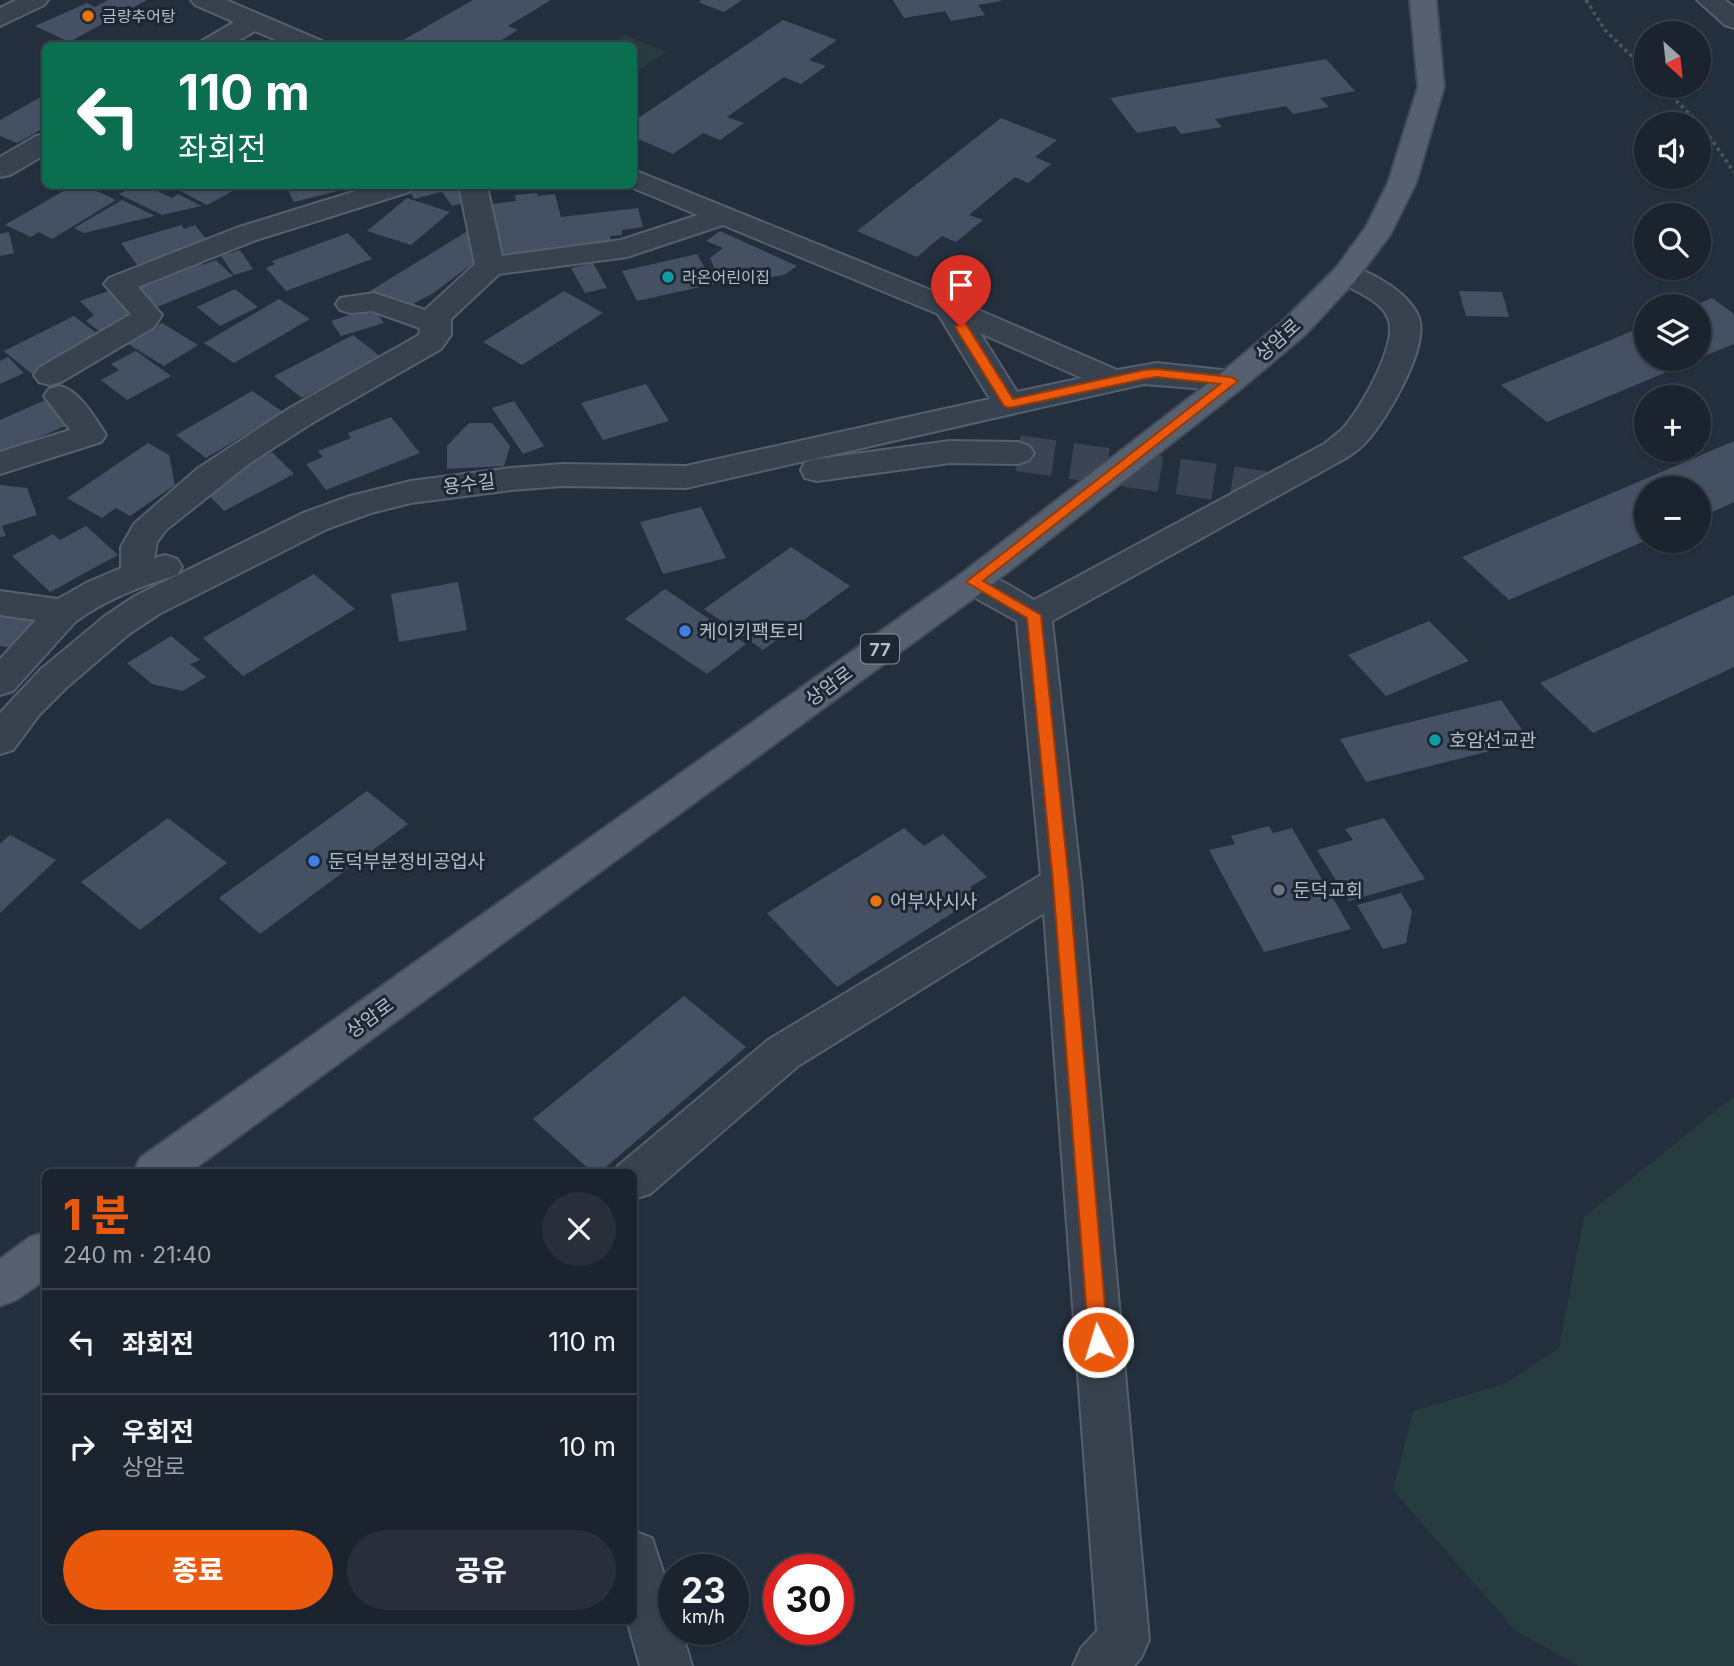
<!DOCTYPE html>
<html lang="ko">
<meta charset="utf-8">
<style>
body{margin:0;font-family:Inter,"Noto Sans KR",sans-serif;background:#282f3a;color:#f1f3f6;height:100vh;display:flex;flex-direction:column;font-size:26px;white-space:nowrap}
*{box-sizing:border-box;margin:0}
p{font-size:23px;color:#a0a4aa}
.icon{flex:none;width:38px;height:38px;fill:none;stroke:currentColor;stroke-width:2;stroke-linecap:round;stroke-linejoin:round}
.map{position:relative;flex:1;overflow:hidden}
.drawer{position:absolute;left:42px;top:1169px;width:595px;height:455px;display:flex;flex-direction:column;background:#1b232e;border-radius:10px;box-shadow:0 2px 5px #0004,0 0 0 2px #39404a}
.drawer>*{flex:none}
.guide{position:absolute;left:42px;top:42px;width:595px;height:147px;border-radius:10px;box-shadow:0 2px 5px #0004,0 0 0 2px #39404a;background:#0b6e4f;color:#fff;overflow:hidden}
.needle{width:46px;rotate:153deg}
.buttons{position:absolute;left:1634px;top:21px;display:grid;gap:14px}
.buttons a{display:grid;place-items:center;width:77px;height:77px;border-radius:50%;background:#1b232e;box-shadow:0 2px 5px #0004,0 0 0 2px #39404a;font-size:35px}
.speed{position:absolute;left:658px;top:1554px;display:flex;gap:14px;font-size:35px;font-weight:700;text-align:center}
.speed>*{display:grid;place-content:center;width:91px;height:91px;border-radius:50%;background:#1b232e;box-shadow:0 2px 5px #0004,0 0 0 2px #39404a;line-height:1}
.speed small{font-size:18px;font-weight:400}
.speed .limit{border:10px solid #d22;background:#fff;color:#111}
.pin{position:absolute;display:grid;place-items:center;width:60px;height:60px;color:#fff;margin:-72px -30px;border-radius:50% 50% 50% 0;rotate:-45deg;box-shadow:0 0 7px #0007}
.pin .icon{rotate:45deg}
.me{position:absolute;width:77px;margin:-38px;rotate:355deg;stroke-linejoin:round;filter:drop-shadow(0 0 5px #0008)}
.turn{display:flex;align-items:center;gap:24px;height:147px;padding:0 21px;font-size:32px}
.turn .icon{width:91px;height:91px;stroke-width:2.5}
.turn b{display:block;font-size:49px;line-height:60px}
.round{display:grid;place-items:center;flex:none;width:74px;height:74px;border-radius:37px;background:#282f3a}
.head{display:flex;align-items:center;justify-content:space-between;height:119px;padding:0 21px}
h1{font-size:42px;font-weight:800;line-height:52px;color:#ea580c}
.action{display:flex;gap:14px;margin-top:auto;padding:14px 21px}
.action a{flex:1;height:80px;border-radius:42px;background:#ea580c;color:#fff;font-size:28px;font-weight:800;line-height:80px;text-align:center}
.action a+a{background:#282f3a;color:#f1f3f6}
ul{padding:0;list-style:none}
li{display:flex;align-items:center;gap:21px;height:105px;padding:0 21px;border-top:2px solid #39404a}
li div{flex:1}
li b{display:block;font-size:26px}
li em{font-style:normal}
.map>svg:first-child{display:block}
.green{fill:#263c3f}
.building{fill:#455162}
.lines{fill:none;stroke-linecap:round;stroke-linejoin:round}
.minor-tunnel{stroke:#3a4453;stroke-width:36;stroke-dasharray:36 18;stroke-linecap:butt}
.minor-casing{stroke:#565f6c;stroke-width:4}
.major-casing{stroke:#414a57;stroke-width:4}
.path{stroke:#44595c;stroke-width:3.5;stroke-dasharray:3.5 3.5;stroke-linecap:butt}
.minor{fill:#38414e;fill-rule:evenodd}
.major{fill:#56606e;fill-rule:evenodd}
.route{fill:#ea580c;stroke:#983908;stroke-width:2}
.food-dot{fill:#e8710a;stroke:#1d2633;stroke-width:2.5}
.culture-dot{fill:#0f9aa8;stroke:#1d2633;stroke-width:2.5}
.shop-dot{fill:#3f7fe0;stroke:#1d2633;stroke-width:2.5}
.worship-dot{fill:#6b7280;stroke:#1d2633;stroke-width:2.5}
.labels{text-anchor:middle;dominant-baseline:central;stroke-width:6;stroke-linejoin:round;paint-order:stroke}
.far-poi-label{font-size:16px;fill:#b4bcc9;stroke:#1d2633;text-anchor:start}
.shield{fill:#1d2633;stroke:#878f9c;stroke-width:2}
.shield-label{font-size:18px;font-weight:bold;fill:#b4bcc9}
.street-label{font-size:19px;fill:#b4bcc9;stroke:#1d2633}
.poi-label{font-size:19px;fill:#b4bcc9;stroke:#1d2633;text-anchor:start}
</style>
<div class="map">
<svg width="1734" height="1666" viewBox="0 0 1734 1666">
<rect width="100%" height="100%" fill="#242f3e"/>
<g class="green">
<polygon points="625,35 666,52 634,73 634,46 609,45"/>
<polygon points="1734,1096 1734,1666 1579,1666 1515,1630 1393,1490 1413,1411 1507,1383 1559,1348 1584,1217"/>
</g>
<g class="building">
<polygon points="108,0 147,0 69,42 35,26 87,3 95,7"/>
<polygon points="473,0 551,0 508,26 518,30 492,46 480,43 476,46 407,46 400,42"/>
<polygon points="702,0 742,0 724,12 698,2"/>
<polygon points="893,0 1001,0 1001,1 978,5 985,15 951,21 945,11 904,18"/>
<polygon points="783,20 837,40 809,60 826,66 801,84 784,77 727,117 744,123 720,140 703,133 673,154 634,137 634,121"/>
<polygon points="1326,59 1355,91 1320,98 1329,107 1293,114 1286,106 1215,119 1222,127 1181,134 1175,126 1137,133 1110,98"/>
<polygon points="46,94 46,127 17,143 0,136 0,120"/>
<polygon points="1001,118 1057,140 1035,157 1051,164 1028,183 1015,177 969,215 983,220 956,242 942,236 917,257 857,231"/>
<polygon points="72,186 86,186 116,200 52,239 39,232 31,237 5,225"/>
<polygon points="134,186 147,186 172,198 178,194 201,206 162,215 119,194"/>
<polygon points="171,186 242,186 207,205"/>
<polygon points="286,186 358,186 294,202"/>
<polygon points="421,186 455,186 467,202 452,206 442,192 414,199 408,189"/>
<polygon points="537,193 538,196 555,194 561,217 638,208 643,227 622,230 622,235 610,236 611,245 501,258 493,204 516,201 515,195"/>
<polygon points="407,198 450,212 411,245 367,231"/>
<polygon points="122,200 155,216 84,233 74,228"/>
<polygon points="181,225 184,229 195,225 210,244 140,269 121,243"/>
<polygon points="474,227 480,258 432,294 411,305 370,291"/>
<polygon points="720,231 797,266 784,275 741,282 716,272 710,258 723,248 706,241"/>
<polygon points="9,232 14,253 0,256 0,234"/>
<polygon points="348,233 372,259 286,291 266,268 275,264 272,261"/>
<polygon points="240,250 253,269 234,275 221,256"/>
<polygon points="697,254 714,284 637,301 622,271"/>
<polygon points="216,260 233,276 152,309 133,288 199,262 202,265"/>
<polygon points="593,263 607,288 585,293 571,268"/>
<polygon points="114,289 139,314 105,336 86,321 94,315 80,301"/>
<polygon points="235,289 258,307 220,326 197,307"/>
<polygon points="564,291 603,313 522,365 483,342"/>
<polygon points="1459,291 1502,292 1509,317 1466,316"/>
<polygon points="1712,298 1734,314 1734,344 1699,358 1699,306 1693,306"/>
<polygon points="279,299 310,319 234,363 204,343"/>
<polygon points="367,309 370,314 376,312 384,323 341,336 331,321"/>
<polygon points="74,316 103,338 32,374 4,351"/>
<polygon points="162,323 198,345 164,366 128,344"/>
<polygon points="1647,325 1647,359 1698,359 1547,422 1501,385"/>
<polygon points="353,335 381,357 302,398 274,376"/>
<polygon points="136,351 171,376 127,400 101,380 119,370 111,364"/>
<polygon points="8,357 24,373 0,384 0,361"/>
<polygon points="646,384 669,421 603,440 581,403"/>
<polygon points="252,391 283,412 206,458 176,435"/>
<polygon points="52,397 74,422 0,455 0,420"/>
<polygon points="514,401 544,446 523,454 492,408"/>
<polygon points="391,417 420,453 326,490 306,464 323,457 318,451 351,438 348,433"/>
<polygon points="469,423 492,423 510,446 504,466 447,469 447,446"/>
<polygon points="1734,441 1734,502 1699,518 1699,488 1647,488 1647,540 1509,600 1462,557"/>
<polygon points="148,443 169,455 175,485 130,516 116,508 102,518 67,498"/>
<polygon points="272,452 294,474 224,511 208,494 245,466"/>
<polygon points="0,485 27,488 37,515 2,526 6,536 0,537"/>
<polygon points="701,507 726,558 663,574 640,522"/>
<polygon points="86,526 118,555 50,592 12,556 53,534 60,540"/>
<polygon points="791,547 850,586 763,650 704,609"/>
<polygon points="314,574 355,609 243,676 203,638"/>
<polygon points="458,582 467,630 399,642 391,594"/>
<polygon points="665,589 746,644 707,674 625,619"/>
<polygon points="1734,595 1734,667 1593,733 1540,683"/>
<polygon points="0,610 38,616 13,648 0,646"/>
<polygon points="1429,621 1469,661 1386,696 1348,655"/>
<polygon points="171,636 200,660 190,664 206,677 183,691 152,684 127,663"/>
<polygon points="1501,700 1530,741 1366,782 1340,739"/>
<polygon points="367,791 408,824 260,934 219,898"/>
<polygon points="168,818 227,863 140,930 81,882"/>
<polygon points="1384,818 1425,879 1349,901 1317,850 1353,840 1345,829"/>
<polygon points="1269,826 1273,833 1292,828 1351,929 1264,952 1209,850 1235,844 1231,836"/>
<polygon points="904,828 924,846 943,834 987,877 970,887 979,896 837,987 767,913"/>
<polygon points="10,835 56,860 0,913 0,844"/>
<polygon points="1401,893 1412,911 1406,943 1383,949 1357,905"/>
<polygon points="684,996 746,1047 600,1172 592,1172 533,1119"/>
</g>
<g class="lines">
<polyline class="minor-tunnel" points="1018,453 1264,489"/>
<defs>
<g id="minor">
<polygon points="16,0 48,0 44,5 0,26 0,8"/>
<polygon points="191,0 226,0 322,41 326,46 290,46 255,31 230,46 198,46 202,41 234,22 195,5"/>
<polygon points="1697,0 1725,0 1734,7 1734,28 1725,25"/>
<polygon points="46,134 46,154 10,175 0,177 0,157 36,136"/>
<path d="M634,170L960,302L1117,370L1157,363L1231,371L1242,374L1247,381L1242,388L1231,391L1144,384L686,488L563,486L511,490L411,503L371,513L327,529L159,614L129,634L66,688L39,715L13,750L0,754V713L40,670L105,616L135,596L303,513L350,496L411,481L511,468L563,464L686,466L990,399L938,314L723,225L627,257L499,274L451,319V335L441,349L312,423L250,463L166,530L157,542L154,558L165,555L177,559L182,567L177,575C141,586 107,599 76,621L13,691L0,695V659L36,620L0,615V591L58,599L88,582L121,568V547L134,524L197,469L290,408L419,335L420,328L372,311L351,313L340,310L336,304L340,298L374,293L425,310L475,264L459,186H487L502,256L621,240L698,215L628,186H634ZM980,333L1082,378L1017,392Z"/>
<polygon points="372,186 413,186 409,192 256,240 138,287 162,315 154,327 61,382 50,385 39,382 34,375 39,368 131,314 104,284 109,278 236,228"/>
<path d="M1346,265C1371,271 1410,293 1419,318C1429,348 1387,419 1367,441C1361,448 1354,453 1346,458L1052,621L1081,882L1149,1640L1141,1658L1134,1666H1073L1081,1648L1097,1631L1044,913L798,1066L650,1194L634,1199V1172H615L618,1166L768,1040L1041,875L1017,621L961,590L956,582L961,574C986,566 1012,588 1034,600L1324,444C1331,438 1339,433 1345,426C1361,408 1399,342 1388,318C1381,300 1351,289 1336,280L1331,274L1336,268Z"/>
<path d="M60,386C80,391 95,418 106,435L101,442L0,474V452L70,430L44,396L49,389Z"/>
<polygon points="950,441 1018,442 1029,446 1034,453 1029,460 1018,464 950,463 817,481 805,478 801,470 805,462 817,459"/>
<polygon points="634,1531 652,1538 674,1605 674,1629 681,1629 692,1666 640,1666 627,1620 634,1620"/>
</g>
<g id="major">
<polygon points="1410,0 1436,0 1444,87 1416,183 1390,235 1356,280 1306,334 1242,388 985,590 190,1172 134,1172 140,1158 961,574 1220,374 1284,320 1336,268 1366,227 1388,183 1418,87"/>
<polygon points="46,1232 46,1279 16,1300 0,1306 0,1259 30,1237"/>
</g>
</defs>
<use href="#minor" class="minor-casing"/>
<use href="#major" class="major-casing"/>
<g class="path">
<polyline points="1586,0 1605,30 1647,71"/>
<polyline points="1661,86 1703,127 1734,172"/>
</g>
<use href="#minor" class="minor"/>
<use href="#major" class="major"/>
</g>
<polygon class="route" points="961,323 966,324 1013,399 1144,370 1157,369 1231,377 1238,381 983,581 1041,615 1069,882 1108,1342 1105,1349 1098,1351 1092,1349 1089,1342 1053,882 1027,618 966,582 1220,384 1157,377 1144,379 1009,408 1004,406 955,327"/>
<g class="food-dot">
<circle cx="88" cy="16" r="7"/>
<circle cx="876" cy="901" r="7"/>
</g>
<g class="culture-dot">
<circle cx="668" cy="277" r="7"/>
<circle cx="1435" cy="740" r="7"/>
</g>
<g class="shop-dot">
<circle cx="685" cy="631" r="7"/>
<circle cx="314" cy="861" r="7"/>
</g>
<circle class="worship-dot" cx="1279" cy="890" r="7"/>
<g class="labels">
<g class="far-poi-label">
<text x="102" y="16">금량추어탕</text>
<text x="682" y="277">라온어린이집</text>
</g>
<rect class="shield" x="861" y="634.5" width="38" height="29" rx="5"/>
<g class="shield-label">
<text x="880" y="649">77</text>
</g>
<g class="street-label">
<text transform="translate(1278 340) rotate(-42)">상암로</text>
<text transform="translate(469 484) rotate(-7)">용수길</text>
<text transform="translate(829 686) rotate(-36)">상암로</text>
<text transform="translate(370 1018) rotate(-36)">상암로</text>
</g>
<g class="poi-label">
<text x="699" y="631">케이키팩토리</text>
<text x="1449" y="740">호암선교관</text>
<text x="328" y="861">둔덕부분정비공업사</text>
<text x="1293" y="890">둔덕교회</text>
<text x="890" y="901">어부사시사</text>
</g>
</g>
</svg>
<div class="buttons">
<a><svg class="needle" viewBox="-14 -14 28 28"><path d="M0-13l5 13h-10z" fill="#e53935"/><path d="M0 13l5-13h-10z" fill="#a0a4aa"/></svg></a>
<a><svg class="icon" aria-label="sound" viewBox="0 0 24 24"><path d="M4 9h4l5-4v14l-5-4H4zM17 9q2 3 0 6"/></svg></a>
<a><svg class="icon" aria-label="search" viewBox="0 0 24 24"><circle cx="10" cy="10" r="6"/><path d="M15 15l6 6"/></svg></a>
<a><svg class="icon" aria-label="layers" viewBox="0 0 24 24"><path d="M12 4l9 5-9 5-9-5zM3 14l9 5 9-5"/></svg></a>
<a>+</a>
<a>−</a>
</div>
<div class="speed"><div>23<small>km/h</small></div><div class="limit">30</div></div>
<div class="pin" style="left:961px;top:327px;background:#d93025"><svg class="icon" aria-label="arrive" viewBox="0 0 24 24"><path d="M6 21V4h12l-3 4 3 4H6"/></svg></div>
<svg class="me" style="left:1098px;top:1342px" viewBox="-20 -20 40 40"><circle r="17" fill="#ea580c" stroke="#fff" stroke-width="3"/><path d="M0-11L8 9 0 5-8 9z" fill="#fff"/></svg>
<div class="guide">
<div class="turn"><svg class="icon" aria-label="left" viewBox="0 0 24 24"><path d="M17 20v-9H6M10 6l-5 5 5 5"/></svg><div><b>110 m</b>좌회전</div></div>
</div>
<section class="drawer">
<div class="head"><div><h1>1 분</h1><p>240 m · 21:40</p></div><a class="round"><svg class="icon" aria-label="close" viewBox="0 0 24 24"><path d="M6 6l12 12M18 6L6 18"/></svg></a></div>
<ul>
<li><svg class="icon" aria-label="left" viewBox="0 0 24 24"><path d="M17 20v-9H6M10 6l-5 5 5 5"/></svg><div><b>좌회전</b></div><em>110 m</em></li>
<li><svg class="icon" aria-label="right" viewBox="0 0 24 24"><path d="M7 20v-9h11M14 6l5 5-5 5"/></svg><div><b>우회전</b><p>상암로</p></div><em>10 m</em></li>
</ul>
<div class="action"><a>종료</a><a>공유</a></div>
</section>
</div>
